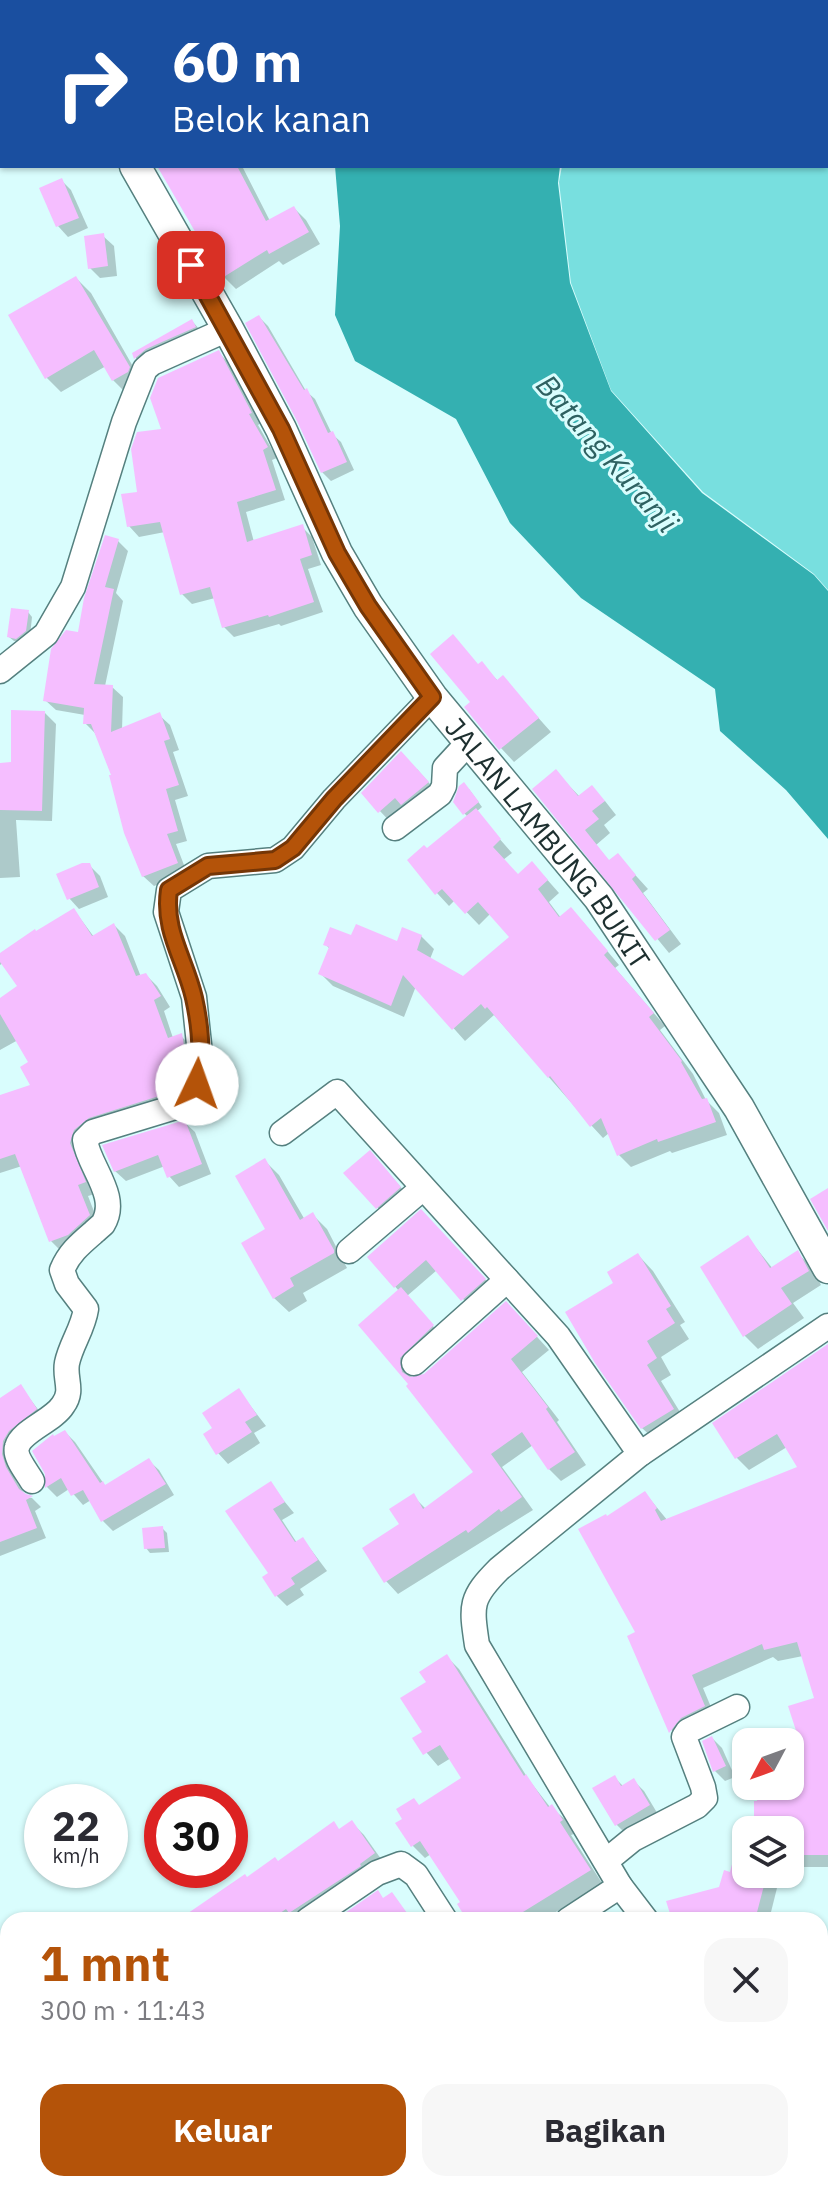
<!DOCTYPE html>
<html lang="id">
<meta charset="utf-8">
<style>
body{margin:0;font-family:"IBM Plex Sans",sans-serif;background:#f7f7f7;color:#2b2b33;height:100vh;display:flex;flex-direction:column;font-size:30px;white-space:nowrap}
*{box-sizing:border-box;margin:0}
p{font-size:26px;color:#7c7c81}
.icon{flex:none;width:44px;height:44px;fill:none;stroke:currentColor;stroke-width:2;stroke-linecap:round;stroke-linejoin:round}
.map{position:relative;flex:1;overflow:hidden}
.panel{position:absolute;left:0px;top:1912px;width:828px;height:280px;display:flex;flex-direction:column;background:#fff;border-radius:24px 24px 0 0;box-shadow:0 2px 6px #0004}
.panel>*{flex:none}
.banner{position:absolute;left:0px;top:0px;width:828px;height:168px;box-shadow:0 2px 6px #0004;background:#1a4fa0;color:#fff;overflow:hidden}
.needle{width:52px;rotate:229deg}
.buttons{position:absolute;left:732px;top:1728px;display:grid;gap:16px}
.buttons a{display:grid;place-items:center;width:72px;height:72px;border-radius:16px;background:#fff;box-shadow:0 2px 6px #0004;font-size:40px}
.speed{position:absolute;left:24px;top:1784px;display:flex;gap:16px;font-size:40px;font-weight:700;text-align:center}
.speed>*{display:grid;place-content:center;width:104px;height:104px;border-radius:50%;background:#fff;box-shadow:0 2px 6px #0004;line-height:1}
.speed small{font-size:20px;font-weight:400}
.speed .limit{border:12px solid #d22;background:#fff;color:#111}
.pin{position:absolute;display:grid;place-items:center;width:68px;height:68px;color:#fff;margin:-34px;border-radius:16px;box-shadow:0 4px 12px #0006}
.me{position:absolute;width:88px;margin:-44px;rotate:3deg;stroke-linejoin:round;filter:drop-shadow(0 0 6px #0008)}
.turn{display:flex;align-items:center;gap:28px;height:168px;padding:0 40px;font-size:36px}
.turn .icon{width:104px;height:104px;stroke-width:2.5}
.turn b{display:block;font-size:56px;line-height:68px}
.round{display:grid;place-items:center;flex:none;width:84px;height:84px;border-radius:24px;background:#f7f7f7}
.summary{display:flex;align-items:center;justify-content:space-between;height:136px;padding:0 40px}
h1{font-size:48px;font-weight:700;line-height:60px;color:#b45309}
.cta{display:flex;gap:16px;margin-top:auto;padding:16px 40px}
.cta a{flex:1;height:92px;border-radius:24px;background:#b45309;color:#fff;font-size:32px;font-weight:700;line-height:92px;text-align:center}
.cta a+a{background:#f7f7f7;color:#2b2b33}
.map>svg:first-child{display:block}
.green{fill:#78dfdf}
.water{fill:#34b0b1}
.shadow{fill:#0003}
.building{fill:#f5beff}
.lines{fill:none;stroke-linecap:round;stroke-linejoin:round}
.minor-casing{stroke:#55807f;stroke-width:27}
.tertiary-casing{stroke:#55807f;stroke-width:33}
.minor{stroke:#fff;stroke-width:24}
.tertiary{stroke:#fff;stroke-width:30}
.route-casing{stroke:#753606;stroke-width:20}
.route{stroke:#b45309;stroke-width:14}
.labels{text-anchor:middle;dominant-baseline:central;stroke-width:6;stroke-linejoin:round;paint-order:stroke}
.street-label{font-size:28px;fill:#1d2f2f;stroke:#d9fdfd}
.water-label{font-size:30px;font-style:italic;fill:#2e6161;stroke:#d9fdfd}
</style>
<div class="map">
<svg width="828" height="2192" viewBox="0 0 828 2192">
<rect width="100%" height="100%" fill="#d9fdfd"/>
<polygon class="green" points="577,0 828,0 828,590 814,574 703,492 611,390 571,283 559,182 562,166 826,166 826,2"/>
<g class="water">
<polygon points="322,0 561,0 561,2 323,2"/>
<polygon points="335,166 560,166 558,183 570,283 611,391 702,493 814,575 828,591 828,839 786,790 720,731 715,689 581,598 510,523 456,419 355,361 335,315 340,226"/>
</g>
<g class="shadow">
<polygon points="0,0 13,2 2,2 0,40"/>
<polygon points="69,0 139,0 140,2 71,2"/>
<polygon points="2,67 2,140 0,138"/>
<polygon points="159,166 242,166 270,221 294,208 306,220 320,244 283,265 279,261 236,289 224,277"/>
<polygon points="61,180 71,190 88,228 68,237 58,226"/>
<polygon points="103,236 114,246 117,276 100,278 90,268"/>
<polygon points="76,278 91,293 143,384 128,395 113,380 106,366 61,392 46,377"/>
<polygon points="259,317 268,326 306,391 315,399 332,434 341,442 354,470 331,481 322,472"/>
<polygon points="192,321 200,330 144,366 136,358 135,354"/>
<polygon points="218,352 228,362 261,423 258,425 277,458 272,460 285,500 246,512 254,542 302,527 312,537 321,565 308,569 323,612 281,626 279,624 234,637 224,627 215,598 192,604 182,594 165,532 139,537 129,526 164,430"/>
<polygon points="118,541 128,551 116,593 123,601 105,686 112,687 123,697 122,730 159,715 170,725 179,750 173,752 188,796 175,800 187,841 176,844 187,873 154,886 143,876 112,771 95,733 85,723 85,715 56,710 45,700 80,635"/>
<polygon points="28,612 32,617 30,636 22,642 14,641 9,637"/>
<polygon points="481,663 499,682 503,678 551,732 514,762 501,748 473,702 479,665"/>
<polygon points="45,713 56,724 52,821 16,820 20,877 0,878 0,765 13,764"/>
<polygon points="417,769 443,799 395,827 363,793"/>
<polygon points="556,772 580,797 605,801 616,815 604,825 610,833 596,845 610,862 618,856 648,889 643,893 681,944 669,953 535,789"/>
<polygon points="469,789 482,807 476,812 512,853 503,860 518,876 544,876 559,893 549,902 561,918 583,922 619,965 615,968 665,1026 660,1030 693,1074 706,1100 719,1113 727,1135 672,1153 670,1151 631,1167 619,1155 609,1133 603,1138 591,1125 494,1015 465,1041 416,986 404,1017 333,986 321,974 330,949 325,944 352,938 399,944 421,936 434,949 430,959 464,977 512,938 491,913 479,925 455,900 449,906 437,893 427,851 468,817 464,813"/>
<polygon points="89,865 100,876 108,897 79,909 69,898"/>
<polygon points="74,910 94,937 114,925 125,936 141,977 146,975 157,986 170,1007 164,1011 173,1038 181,1036 192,1047 196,1070 185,1073 192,1092 85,1141 95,1194 88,1196 100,1227 62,1252 51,1241 22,1166 0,1173 0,1097 33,1086 31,1063 18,1040 0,1050 0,1000 20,987 3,963 0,965 0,955"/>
<polygon points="184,1122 195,1132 211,1174 179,1187 169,1176 165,1166 126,1181 115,1171"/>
<polygon points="265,1161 279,1175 305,1220 313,1215 327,1229 347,1268 303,1293 307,1301 289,1312 274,1298"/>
<polygon points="380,1163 410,1198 387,1217 377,1207"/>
<polygon points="431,1222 495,1290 473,1310 437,1270 407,1296 444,1339 411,1372 412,1378 416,1380 518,1316 549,1350 522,1372 559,1420 557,1422 586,1465 561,1481 549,1469 533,1445 502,1467 533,1510 398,1594 386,1581 413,1496 426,1509 475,1473 411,1384 361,1325 399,1291 370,1257"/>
<polygon points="748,1238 773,1269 797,1253 811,1266 821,1285 793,1303 804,1318 758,1349 744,1335"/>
<polygon points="638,1255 653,1271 685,1322 680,1325 689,1339 661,1357 671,1375 661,1381 688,1425 658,1443 642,1428"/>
<polygon points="828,1347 828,1867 790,1867 790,1830 762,1830 757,1786 790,1786 790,1752 805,1751 816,1699 803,1656 778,1661 773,1657 703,1688 716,1719 683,1743 672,1731 630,1637 638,1633 608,1518 645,1493 668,1521 800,1468 787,1447 749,1470 737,1458 715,1423"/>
<polygon points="21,1387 46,1420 11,1465 15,1479 26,1497 32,1498 41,1507 35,1511 46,1538 0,1556 0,1400"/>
<polygon points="239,1391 266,1426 254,1433 260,1443 228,1464 218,1453 214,1429"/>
<polygon points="65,1432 75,1442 106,1487 148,1460 159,1470 174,1495 113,1531 103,1521 91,1500 83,1505 69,1489 57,1497 47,1487 47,1473"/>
<polygon points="270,1484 294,1513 282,1520 297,1543 303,1539 327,1571 300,1589 304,1595 287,1606 276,1595 271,1574"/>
<polygon points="162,1528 167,1533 169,1552 150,1553 146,1548"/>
<polygon points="447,1657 459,1669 529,1780 550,1807 565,1819 574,1834 571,1835 602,1883 543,1920 469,1920 463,1902 431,1854 425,1858 413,1846 420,1807 463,1778 451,1758 438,1766 415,1739 425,1733 428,1682"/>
<polygon points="712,1738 722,1748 735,1777 725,1781 715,1771 704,1742"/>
<polygon points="614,1777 624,1787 634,1781 644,1791 659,1816 627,1835 616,1824"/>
<polygon points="352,1823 364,1835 386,1866 312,1920 188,1920 247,1879"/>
<polygon points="746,1867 746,1874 768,1874 778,1884 769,1920 674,1920 721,1888 732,1874"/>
<polygon points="820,1937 826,1945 825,1952 820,1957"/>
<polygon points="8,1950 8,1976 2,1952"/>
<polygon points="828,1993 828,2128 820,2125 820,1998"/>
<polygon points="8,2011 8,2184 110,2184 114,2192 0,2192 0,2013"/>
<polygon points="205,2184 359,2184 365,2192 193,2192"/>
<polygon points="417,2184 488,2184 493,2190 501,2184 573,2184 578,2192 422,2192"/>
<polygon points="639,2184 779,2184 784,2192 644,2192"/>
</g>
<g class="building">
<polygon points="157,166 237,166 266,221 294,206 309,232 269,254 267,250 222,278"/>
<polygon points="62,178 79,218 56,227 39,188"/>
<polygon points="104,233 108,266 88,269 84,236"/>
<polygon points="76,276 130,367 128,372 112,381 94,350 45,379 8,315"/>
<polygon points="259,315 304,390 307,388 328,433 333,431 347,462 321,473 297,421 245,323"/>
<polygon points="192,319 196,327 146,349 134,359 132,353"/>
<polygon points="219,350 252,413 249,414 268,447 263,450 276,490 237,502 247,542 303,524 312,555 300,559 314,602 269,617 268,615 222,628 210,587 180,595 160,522 127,527 121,494 137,492 131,449 137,432 161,429 150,398 158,378"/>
<polygon points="105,535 119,539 105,587 114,589 94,684 113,685 111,732 160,712 170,739 164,741 179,785 166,789 178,831 167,834 178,863 142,877 124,833 109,775 111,775 91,724 83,724 84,708 43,701 51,649 66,630 78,632 84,598"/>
<polygon points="11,608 29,610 26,631 16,639 7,637"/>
<polygon points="453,634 478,664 482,661 497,680 503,675 539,718 499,750 464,707 470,702 430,654"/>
<polygon points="11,710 45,711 42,811 0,810 0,763 11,762"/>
<polygon points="401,751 429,782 401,805 395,798 378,813 361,793"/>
<polygon points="556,769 578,796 592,785 605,801 592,811 599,819 585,830 609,860 618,853 636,875 632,879 670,930 655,941 532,789"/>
<polygon points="464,782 479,802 463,815 453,802 459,786"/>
<polygon points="476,808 501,839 493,847 518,874 532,861 548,880 538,889 559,917 571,907 608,951 604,955 654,1013 649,1017 682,1061 681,1062 702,1099 707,1098 716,1122 658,1142 657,1139 617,1156 601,1118 590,1127 550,1076 548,1078 487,1007 485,1009 481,1004 452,1030 403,975 391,1006 318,974 329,947 323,945 330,927 351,935 356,924 397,941 402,927 422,935 417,950 463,976 509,937 478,902 465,914 442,889 435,895 407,860 424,845 427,848"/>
<polygon points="82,863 90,863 99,887 67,900 56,874"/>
<polygon points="74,908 92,936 114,923 136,976 146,973 161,996 154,1000 168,1038 182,1033 186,1059 175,1062 182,1080 175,1091 89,1118 74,1130 70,1143 86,1182 78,1185 90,1215 68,1235 49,1242 15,1154 0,1159 0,1095 30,1085 20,1067 28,1062 0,1014 0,998 17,986 0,962 0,953 35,929 36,931"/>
<polygon points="185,1120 202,1164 167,1178 158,1155 114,1172 102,1145"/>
<polygon points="370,1150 401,1187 376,1209 343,1173"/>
<polygon points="265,1158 300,1220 313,1212 334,1250 334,1253 290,1278 294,1286 273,1299 241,1243 265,1229 235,1176"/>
<polygon points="828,1188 828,1231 810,1199"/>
<polygon points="421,1209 486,1279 461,1301 426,1260 394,1288 367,1257"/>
<polygon points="748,1235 770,1268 798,1250 809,1271 781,1288 792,1304 743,1337 700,1267"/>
<polygon points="638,1253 671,1306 666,1309 675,1323 647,1341 657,1358 647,1365 674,1409 641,1429 595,1363 565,1312 613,1283 607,1272"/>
<polygon points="401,1287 434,1325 400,1358 402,1372 410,1377 424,1374 506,1301 538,1336 511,1359 548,1407 546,1409 575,1452 548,1470 522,1432 491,1454 522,1497 501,1512 499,1509 468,1533 466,1530 384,1583 362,1548 399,1524 389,1509 414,1493 423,1509 473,1472 406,1386 408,1384 358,1325"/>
<polygon points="828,1344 828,1855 790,1855 790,1830 754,1830 754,1801 757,1801 755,1786 790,1786 790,1750 802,1749 788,1706 814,1698 797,1642 764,1650 762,1644 692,1675 705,1706 681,1718 669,1733 627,1636 635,1632 578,1529 606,1514 607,1516 645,1491 657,1508 655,1510 661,1521 797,1467 777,1434 735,1459 712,1423"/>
<polygon points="21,1384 37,1409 9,1431 3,1441 2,1454 6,1467 19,1489 26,1494 33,1496 26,1500 37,1528 0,1542 0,1398"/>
<polygon points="239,1388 257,1415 245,1422 252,1432 216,1455 203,1434 212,1428 202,1413"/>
<polygon points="65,1430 100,1483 103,1481 105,1485 149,1458 166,1484 101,1522 83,1490 71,1496 61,1478 45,1488 45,1474 32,1451 53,1434 54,1436"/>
<polygon points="271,1481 285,1502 273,1509 295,1542 303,1537 318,1560 291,1578 295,1584 275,1597 262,1577 268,1573 225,1511"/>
<polygon points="163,1526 165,1548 144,1549 142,1528"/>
<polygon points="447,1654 524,1776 526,1774 548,1807 552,1804 563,1820 560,1822 591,1870 510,1920 467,1920 457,1904 460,1902 420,1841 411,1847 395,1823 402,1819 396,1809 414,1798 419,1805 461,1778 440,1745 423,1755 412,1738 422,1732 400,1698 426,1682 419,1672"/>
<polygon points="712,1736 726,1766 713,1772 702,1741"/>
<polygon points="615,1775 621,1786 634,1778 650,1805 615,1826 592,1788"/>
<polygon points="352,1820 375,1853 360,1864 361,1866 289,1913 286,1909 270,1920 178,1920 245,1874 247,1877 275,1857 278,1861 334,1821 339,1829"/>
<polygon points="739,1837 746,1837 746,1874 767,1874 755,1920 672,1920 666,1901 719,1887 724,1870 730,1872"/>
<polygon points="378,1890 383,1898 392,1892 412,1920 335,1920"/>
</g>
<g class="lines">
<defs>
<g id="minor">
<polyline points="0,671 46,634 73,587 124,422 145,369 152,363 228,329"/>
<polyline points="395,828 440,794 444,786 445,768 468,743"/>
<polyline points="282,1133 337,1092 558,1336 640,1454"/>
<polyline points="349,1251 423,1188"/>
<polyline points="414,1363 507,1280"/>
<path d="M32,1481C27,1472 14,1457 17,1447C21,1431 53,1421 63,1405C74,1390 64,1379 67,1363C71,1344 83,1329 86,1309L67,1284L62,1270C69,1253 80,1244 94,1232C95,1231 103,1224 103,1224C120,1196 88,1166 85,1140L93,1132L185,1104L197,1084L201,1063L194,997L166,912L169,890L208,866L275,860L293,848L334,799L432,697"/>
<polyline points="606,1861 633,1839 697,1806 705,1798 703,1787 684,1737 688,1731 737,1707"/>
<polyline points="308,1920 377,1873 401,1864 416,1875 445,1920"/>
<polyline points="568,1920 620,1886"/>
<path d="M646,1920L620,1886L477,1645C471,1605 470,1598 499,1569L640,1454L828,1326"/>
<polyline points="820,1980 828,1975"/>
<polyline points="820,2132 828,2127"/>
<polyline points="820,2165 828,2177"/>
<polyline points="134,2184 136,2192"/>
<polyline points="394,2184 400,2192"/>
<polyline points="618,2184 624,2192"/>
<polyline points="152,2192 163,2184"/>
</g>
<g id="tertiary">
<polyline points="40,0 42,2"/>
<path id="s1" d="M135,166L228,329L281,429L337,553L368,606L432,697L599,898L739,1108L828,1268"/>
</g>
</defs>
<use href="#minor" class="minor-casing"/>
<use href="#tertiary" class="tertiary-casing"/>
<use href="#minor" class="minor"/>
<use href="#tertiary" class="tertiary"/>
</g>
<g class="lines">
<defs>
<path id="route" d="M191,265L281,429L337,553L368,606L432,697L334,799L293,848L275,860L208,866L169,890C163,931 185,959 194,998C200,1025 203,1057 197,1084"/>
</defs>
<use href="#route" class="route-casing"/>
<use href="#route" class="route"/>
</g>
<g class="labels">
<g class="street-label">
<text stroke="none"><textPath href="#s1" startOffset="796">JALAN LAMBUNG BUKIT</textPath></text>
</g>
<g class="water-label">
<text transform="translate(608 453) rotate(49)">Batang Kuranji</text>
</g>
</g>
</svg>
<div class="buttons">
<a><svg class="needle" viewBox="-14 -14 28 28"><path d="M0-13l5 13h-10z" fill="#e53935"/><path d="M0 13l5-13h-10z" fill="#7c7c81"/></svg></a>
<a><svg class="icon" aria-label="layers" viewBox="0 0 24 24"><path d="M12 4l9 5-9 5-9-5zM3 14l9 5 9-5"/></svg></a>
</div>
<div class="speed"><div>22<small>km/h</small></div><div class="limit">30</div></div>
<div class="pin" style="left:191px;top:265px;background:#d93025"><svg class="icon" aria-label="arrive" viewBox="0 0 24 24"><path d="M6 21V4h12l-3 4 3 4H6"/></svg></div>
<svg class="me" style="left:197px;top:1084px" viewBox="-20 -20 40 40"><circle r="19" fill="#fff"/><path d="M0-13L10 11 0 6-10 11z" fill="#b45309"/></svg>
<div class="banner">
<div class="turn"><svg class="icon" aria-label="right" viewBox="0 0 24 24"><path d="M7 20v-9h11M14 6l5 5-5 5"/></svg><div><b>60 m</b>Belok kanan</div></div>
</div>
<section class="panel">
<div class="summary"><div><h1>1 mnt</h1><p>300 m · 11:43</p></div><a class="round"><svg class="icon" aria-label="close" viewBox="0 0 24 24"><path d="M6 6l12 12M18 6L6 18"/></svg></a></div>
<div class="cta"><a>Keluar</a><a>Bagikan</a></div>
</section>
</div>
